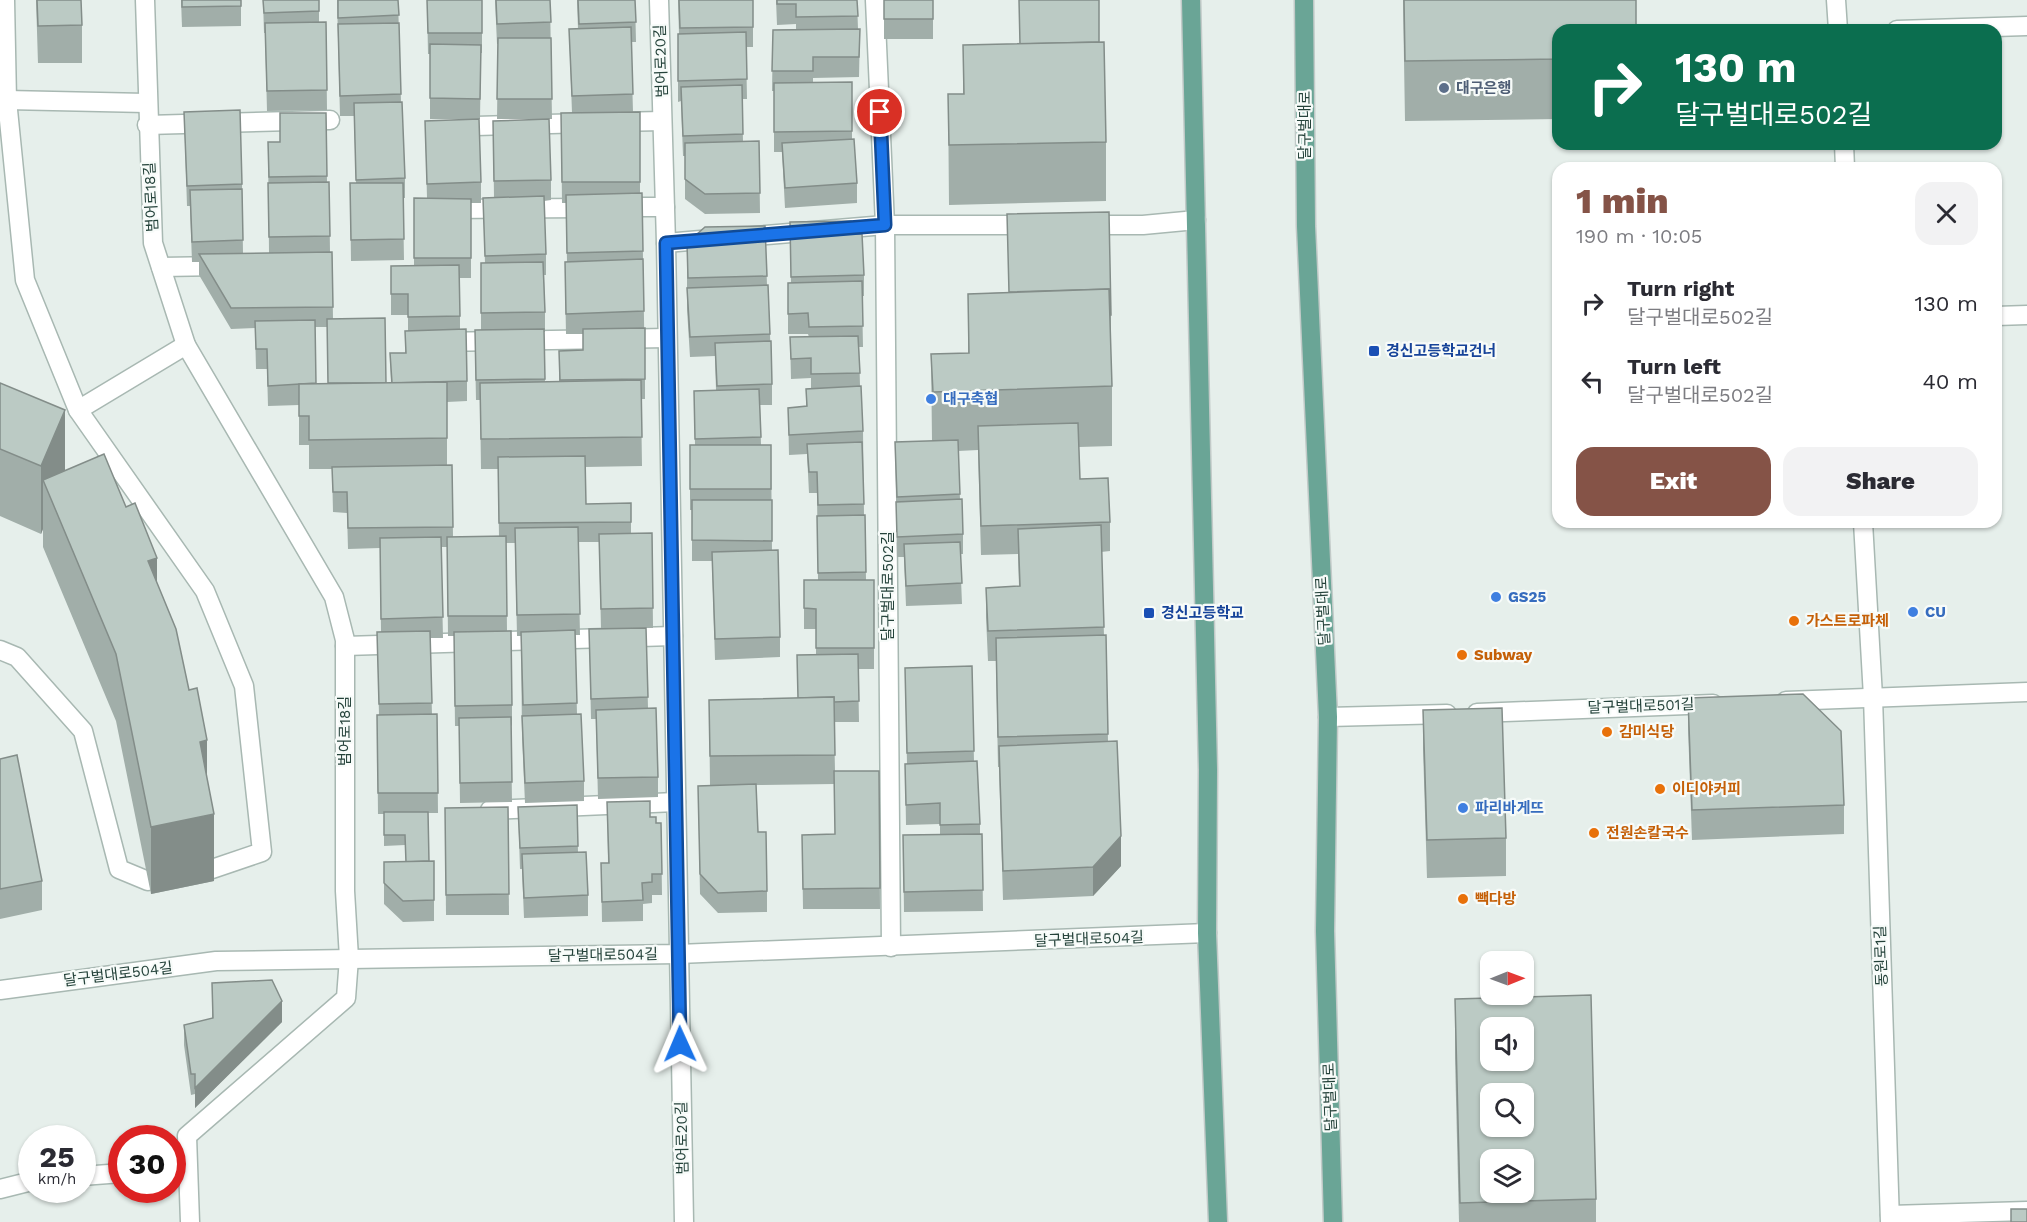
<!DOCTYPE html>
<meta charset="utf-8">
<style>
body{margin:0;font-family:"Work Sans","Noto Sans KR",sans-serif;background:#f2f2f3;color:#2b2b33;height:100vh;display:flex;flex-direction:column;font-size:22px;white-space:nowrap}
*{box-sizing:border-box;margin:0}
p{font-size:20px;color:#7c7c81}
.icon{flex:none;width:33px;height:33px;fill:none;stroke:currentColor;stroke-width:2;stroke-linecap:round;stroke-linejoin:round}
.map{position:relative;flex:1;overflow:hidden}
.details{position:absolute;left:1552px;top:162px;width:450px;height:366px;display:flex;flex-direction:column;background:#fff;border-radius:18px;box-shadow:0 2px 4px #0004}
.details>*{flex:none}
.hud{position:absolute;left:1552px;top:24px;width:450px;height:126px;border-radius:18px;box-shadow:0 2px 4px #0004;background:#0b6e4f;color:#fff;overflow:hidden}
.needle{width:39px;rotate:89deg}
.buttons{position:absolute;left:1480px;top:951px;display:grid;gap:12px}
.buttons a{display:grid;place-items:center;width:54px;height:54px;border-radius:12px;background:#fff;box-shadow:0 2px 4px #0004;font-size:30px}
.speed{position:absolute;left:18px;top:1125px;display:flex;gap:12px;font-size:30px;font-weight:700;text-align:center}
.speed>*{display:grid;place-content:center;width:78px;height:78px;border-radius:50%;background:#fff;box-shadow:0 2px 4px #0004;line-height:1}
.speed small{font-size:15px;font-weight:400}
.speed .limit{border:9px solid #d22;background:#fff;color:#111}
.pin{position:absolute;display:grid;place-items:center;width:51px;height:51px;color:#fff;margin:-26px;border:3px solid #fff;border-radius:50%;box-shadow:0 2px 6px #0007}
.me{position:absolute;width:66px;margin:-33px;rotate:359deg;stroke-linejoin:round;filter:drop-shadow(0 0 4px #0008)}
.turn{display:flex;align-items:center;gap:21px;height:126px;padding:0 24px;font-size:27px}
.turn .icon{width:78px;height:78px;stroke-width:2.5}
.turn b{display:block;font-size:42px;line-height:51px}
.round{display:grid;place-items:center;flex:none;width:63px;height:63px;border-radius:18px;background:#f2f2f3}
.head{display:flex;align-items:center;justify-content:space-between;height:102px;padding:0 24px}
h1{font-size:36px;font-weight:800;line-height:45px;color:#855347}
.action{display:flex;gap:12px;margin-top:auto;padding:12px 24px}
.action a{flex:1;height:69px;border-radius:18px;background:#855347;color:#fff;font-size:24px;font-weight:800;line-height:69px;text-align:center}
.action a+a{background:#f2f2f3;color:#2b2b33}
ul{padding:0;list-style:none}
li{display:flex;align-items:center;gap:18px;height:78px;padding:0 24px}
li div{flex:1}
li b{display:block;font-size:22px}
li em{font-style:normal}
.map>svg:first-child{display:block}
.lines{fill:none;stroke-linecap:round;stroke-linejoin:round}
.minor-casing{stroke:#a8b8b2;stroke-width:21}
.major-casing{stroke:#c2cac8;stroke-width:21}
.minor{stroke:#fff;stroke-width:18}
.major{stroke:#6aa596;stroke-width:18}
.wall{fill:#a1aea9;fill-rule:evenodd}
.shaded-wall{fill:#838d89}
.building{fill:#bbcac4;stroke:#838d89;stroke-width:1.5;fill-rule:evenodd}
.route-casing{stroke:#114b97;stroke-width:15}
.route{stroke:#1a73e8;stroke-width:10}
.service-dot{fill:#5c6f8a;stroke:#f7fbf9;stroke-width:2}
.transit-dot{fill:#1a4fb4;stroke:#f7fbf9;stroke-width:2}
.shop-dot{fill:#3f7fe0;stroke:#f7fbf9;stroke-width:2}
.food-dot{fill:#e8710a;stroke:#f7fbf9;stroke-width:2}
.labels{text-anchor:middle;dominant-baseline:central;stroke-width:4.5;stroke-linejoin:round;paint-order:stroke}
.street-label{font-size:15px;fill:#24423a;stroke:#f7fbf9}
.service-label{font-size:15px;font-weight:bold;fill:#4e5e75;stroke:#f7fbf9;text-anchor:start}
.transit-label{font-size:15px;font-weight:bold;fill:#164399;stroke:#f7fbf9;text-anchor:start}
.shop-label{font-size:15px;font-weight:bold;fill:#366cbe;stroke:#f7fbf9;text-anchor:start}
.food-label{font-size:15px;font-weight:bold;fill:#c56008;stroke:#f7fbf9;text-anchor:start}
</style>
<div class="map">
<svg width="2027" height="1222" viewBox="0 0 2027 1222">
<rect width="100%" height="100%" fill="#e6efeb"/>
<g class="lines">
<defs>
<g id="minor">
<polyline points="5,0 7,100 25,280 78,410"/>
<polyline points="145,0 153,243 186,345 334,597 345,640 345,891 349,958 346,998 187,1136 190,1222"/>
<polyline points="659,0 666,243 684,1222"/>
<polyline points="875,0 885,225 891,947"/>
<polyline points="1836,0 1838,30"/>
<polyline points="1897,30 2027,26"/>
<polyline points="7,100 146,103"/>
<polyline points="616,122 662,121"/>
<polyline points="147,125 330,120"/>
<polyline points="476,126 586,123"/>
<polyline points="1844,144 1845,168"/>
<polyline points="619,207 665,207"/>
<polyline points="449,209 588,208"/>
<polyline points="1084,225 1143,225 1196,220"/>
<polyline points="743,237 885,225 1030,225"/>
<polyline points="666,243 712,239"/>
<polyline points="161,267 222,266"/>
<polyline points="1996,316 2027,315"/>
<polyline points="441,342 667,338"/>
<polyline points="186,345 78,410 205,591 244,686 262,852 212,869"/>
<polyline points="1863,522 1873,697 1890,1222"/>
<polyline points="345,646 673,636"/>
<polyline points="0,650 17,657 83,731 119,869 148,881"/>
<polyline points="1786,701 2027,692"/>
<polyline points="1477,713 1713,704"/>
<polyline points="1328,717 1447,714"/>
<polyline points="490,810 676,802"/>
<polyline points="0,990 216,961 678,954 1207,933"/>
<polyline points="82,1176 122,1173"/>
<polyline points="0,1189 32,1181"/>
<polyline points="1890,1215 2027,1211"/>
</g>
<g id="major">
<polyline points="1191,0 1208,770 1207,933 1218,1222"/>
<polyline points="1304,0 1306,226 1328,717 1325,931 1333,1222"/>
</g>
</defs>
<use href="#minor" class="minor-casing"/>
<use href="#major" class="major-casing"/>
<use href="#minor" class="minor"/>
<use href="#major" class="major"/>
</g>
<g class="wall">
<polygon points="36,0 81,0 82,25 82,63 38,63"/>
<polygon points="181,0 241,0 241,26 182,27"/>
<polygon points="263,0 319,0 319,22 326,22 327,110 267,111 265,33 264,33"/>
<polygon points="337,0 398,0 401,102 405,178 405,198 403,198 404,260 351,261 350,183 356,183 354,116 340,116"/>
<polygon points="427,0 482,0 482,53 481,53 480,119 430,119 430,54 428,54"/>
<polygon points="495,0 550,0 552,119 497,119 498,44 497,44"/>
<path d="M577,0H635L636,42H631L633,112H640V193H642L643,259L645,379V399H641L642,466L585,467L586,504L631,522V533H652L653,628H646L648,708L658,777V797L598,799L596,719H591L589,629H601L599,542H578L580,635H575L577,714L584,781V801L525,803L522,736L521,636H517L515,543H506L507,631L512,705V725L511,726L512,802L460,803L459,726H455L454,636H448L447,547H441L443,638H430L432,715L437,714L438,813H428L429,861H434V921L403,922L384,904V862H406L405,845L384,846V814H378L377,715H379L377,632H381L380,548L348,549L347,513L333,512L332,469H309V445H299V405L268,406L267,369H256L255,328L231,329L199,275V262H192L190,206H187L184,112L242,184L243,254L269,253L268,142H280L326,113L327,182H329L330,252H332L333,319L386,383H391L390,353H405L408,331V315H391V266H414V198H427L425,121L481,182V203H471V278H460V329L467,381V401L447,402V465H452L453,537L499,536L498,469H481L480,400H476L475,350L481,330V263H485L483,198H494L493,121L551,180V200L544,201L546,254V275H544L545,312V332H544L545,382L559,381V351L583,350V334H566L565,282V262H567L566,203H562L561,113H572L569,29H578ZM315,327H327L328,383H316Z"/>
<polygon points="678,0 753,0 753,47 746,47 747,99 742,99 743,142 759,141 760,213 705,214 685,199 685,156 683,156 681,101 678,102 678,34 679,34"/>
<polygon points="776,0 857,0 858,29 860,29 859,77 813,78 813,83 852,82 852,139 857,183 857,203 785,208 782,152 774,152 774,91 772,91 773,30 796,29 796,24 777,25"/>
<rect x="884" y="0" width="49" height="39"/>
<polygon points="1019,0 1099,0 1099,42 1106,142 1106,201 949,205 948,94 963,94 963,45 1020,44"/>
<polygon points="1403,0 1636,0 1558,30 1558,119 1405,121"/>
<polygon points="1007,214 1111,315 1111,344 1110,344 1112,386 1112,446 1079,447 1080,479 1110,522 1110,551 1101,552 1104,635 1106,635 1108,742 1121,866 1093,896 1003,900 999,767 998,767 996,661 988,661 986,617 986,588 1019,586 1018,554 981,555 978,450 958,451 960,499 963,534 963,554 960,554 962,604 906,606 904,557 897,557 895,442 932,441 931,354 968,353 968,294 1009,292"/>
<polygon points="790,222 852,234 864,275 864,296 862,296 863,347 859,347 860,386 863,431 864,515 865,515 866,580 874,580 874,669 858,669 859,722 834,722 835,771 879,771 880,909 803,909 802,835 835,834 834,784 756,785 758,832 767,891 767,912 718,913 700,894 698,786 710,785 709,700 798,698 816,655 816,629 804,629 804,608 818,580 817,493 809,493 807,454 789,455 788,408 806,406 806,389 811,388 811,378 791,379 790,337 809,337 808,334 788,334 788,283 791,283"/>
<polygon points="765,226 767,285 768,285 772,384 772,405 760,405 761,445 771,445 772,550 780,637 780,657 715,660 712,561 692,561 692,510 690,510 690,445 695,445 694,391 716,390 715,356 690,357 687,309 687,243"/>
<polygon points="0,383 65,471 157,583 207,778 214,881 151,894 116,721 43,547 43,529 41,534 0,516"/>
<polygon points="972,666 974,762 980,824 980,834 982,834 983,911 904,912 903,835 940,835 940,824 906,825 905,764 907,764 905,668"/>
<polygon points="1688,698 1844,805 1844,834 1692,840 1688,727"/>
<polygon points="1423,710 1506,838 1506,876 1427,878 1423,748"/>
<polygon points="0,759 42,881 42,910 0,919"/>
<polygon points="607,802 650,817 656,823 661,823 662,895 652,895 652,903 643,904 643,921 602,922 601,863 608,863"/>
<polygon points="577,805 578,853 588,895 588,916 524,918 522,869 520,869 518,807"/>
<polygon points="508,807 509,915 446,915 445,808"/>
<polygon points="212,983 282,1022 195,1108 195,1094 191,1095 184,1045 184,1025 212,1019"/>
<polygon points="1455,999 1596,1199 1596,1222 1459,1222 1455,1058"/>
</g>
<g class="shaded-wall">
<polygon points="65,410 65,478 43,480 43,529 41,534 41,466"/>
<polygon points="157,558 157,625 148,561"/>
<polygon points="207,740 207,808 200,742"/>
<polygon points="214,814 214,881 151,894 151,827"/>
<polygon points="1121,836 1121,866 1093,896 1093,867"/>
<polygon points="282,1001 282,1022 195,1108 195,1088"/>
</g>
<g class="building">
<polygon points="37,0 81,0 82,25 38,26"/>
<polygon points="182,0 241,0 241,6 182,7"/>
<polygon points="263,0 319,0 319,11 264,13"/>
<polygon points="338,0 398,0 399,15 338,18"/>
<polygon points="427,0 482,0 482,33 428,33"/>
<polygon points="496,0 550,0 551,22 497,24"/>
<polygon points="578,0 635,0 636,22 579,24"/>
<polygon points="679,0 753,0 753,27 680,28"/>
<polygon points="777,0 857,0 858,16 796,17 796,4 777,4"/>
<rect x="884" y="0" width="49" height="19"/>
<polygon points="1019,0 1099,0 1099,42 1020,44"/>
<polygon points="1404,0 1636,0 1636,30 1558,30 1558,59 1405,61"/>
<polygon points="326,22 327,90 267,91 265,23"/>
<polygon points="399,23 401,94 340,96 338,24"/>
<polygon points="631,27 633,94 572,96 569,29"/>
<polygon points="860,29 859,57 813,57 813,71 772,71 773,30"/>
<polygon points="746,32 747,79 678,81 678,34"/>
<polygon points="498,38 551,38 552,99 497,99"/>
<polygon points="1104,42 1106,142 949,145 948,94 964,94 963,45"/>
<polygon points="430,44 481,45 480,99 430,98"/>
<polygon points="852,82 852,131 774,132 774,83"/>
<polygon points="742,85 743,134 683,136 681,87"/>
<polygon points="402,102 405,178 356,180 354,103"/>
<polygon points="240,110 242,184 187,186 184,112"/>
<polygon points="640,112 640,182 562,182 561,113"/>
<polygon points="280,113 326,113 327,176 269,177 268,142 280,142"/>
<polygon points="479,119 481,182 427,184 425,121"/>
<polygon points="549,119 551,180 494,181 493,121"/>
<polygon points="854,139 857,183 785,188 782,143"/>
<polygon points="759,141 760,193 705,194 685,179 685,143"/>
<polygon points="329,182 330,236 269,237 268,183"/>
<polygon points="350,183 403,183 404,239 351,240"/>
<polygon points="242,189 243,240 192,242 190,190"/>
<polygon points="642,193 643,251 567,253 566,195"/>
<polygon points="544,196 546,254 485,256 483,198"/>
<polygon points="414,198 471,199 471,258 414,258"/>
<polygon points="1109,212 1111,315 1110,315 1109,289 1009,292 1007,214"/>
<polygon points="851,221 852,234 862,234 864,275 791,277 790,222"/>
<polygon points="765,226 767,276 688,278 687,243 705,227"/>
<polygon points="332,252 333,307 231,308 199,254"/>
<polygon points="643,259 644,311 566,314 565,262"/>
<polygon points="543,262 545,312 481,313 481,263"/>
<polygon points="459,265 460,316 408,317 408,294 391,294 391,266"/>
<polygon points="862,281 863,326 809,327 808,313 788,314 788,283"/>
<polygon points="768,285 770,334 690,337 687,288"/>
<polygon points="1109,289 1112,386 933,392 931,354 969,353 968,294"/>
<polygon points="385,318 386,383 328,383 327,319"/>
<polygon points="315,320 316,383 268,386 267,349 256,349 255,321"/>
<polygon points="645,328 645,379 560,380 559,351 583,350 583,329"/>
<polygon points="466,329 467,381 392,383 390,353 406,353 405,331"/>
<polygon points="544,329 545,379 476,380 475,330"/>
<polygon points="858,336 860,373 811,374 811,358 791,359 790,337"/>
<polygon points="771,341 772,384 717,386 715,343"/>
<polygon points="641,380 642,437 481,439 480,383"/>
<polygon points="447,382 447,438 309,440 309,416 299,416 299,384"/>
<polygon points="0,383 65,410 41,466 0,449"/>
<polygon points="861,386 863,431 789,435 788,408 807,406 806,389"/>
<polygon points="759,389 761,437 695,439 694,391"/>
<polygon points="1078,423 1080,479 1108,478 1110,522 981,526 978,426"/>
<polygon points="958,440 960,494 897,497 895,442"/>
<polygon points="862,442 864,504 818,505 817,472 809,472 807,444"/>
<rect x="690" y="445" width="81" height="44"/>
<polygon points="104,454 126,507 135,503 157,558 148,561 176,629 189,690 197,688 207,740 200,742 214,814 151,827 116,654 43,480"/>
<polygon points="585,456 586,504 631,503 631,522 499,523 498,457"/>
<polygon points="452,465 453,527 348,528 347,492 333,492 332,467"/>
<polygon points="962,499 963,534 897,537 896,502"/>
<polygon points="692,500 772,500 772,541 692,540"/>
<polygon points="865,515 866,572 818,573 817,516"/>
<polygon points="1101,525 1104,627 988,631 986,588 1020,586 1018,529"/>
<polygon points="578,527 580,614 517,615 515,528"/>
<polygon points="652,533 653,608 601,609 599,534"/>
<polygon points="506,536 507,616 448,616 447,537"/>
<polygon points="441,537 443,617 381,619 380,538"/>
<polygon points="960,542 962,583 906,586 904,544"/>
<polygon points="778,550 780,637 715,639 712,552"/>
<polygon points="804,580 874,580 874,648 816,648 816,609 804,608"/>
<polygon points="646,628 648,697 591,699 589,629"/>
<polygon points="575,630 577,703 523,705 521,632"/>
<polygon points="430,631 432,703 379,704 377,632"/>
<polygon points="511,631 512,705 455,706 454,632"/>
<polygon points="1106,635 1108,734 998,737 996,638"/>
<polygon points="858,654 859,701 834,702 834,697 798,698 797,655"/>
<polygon points="972,666 974,751 907,753 905,668"/>
<polygon points="1803,694 1841,731 1844,805 1692,810 1688,698"/>
<polygon points="834,697 835,755 710,756 709,700"/>
<polygon points="656,708 658,777 598,778 596,710"/>
<polygon points="1502,708 1506,838 1427,840 1423,710"/>
<polygon points="437,714 438,793 378,793 377,715"/>
<polygon points="581,714 584,781 525,783 522,716"/>
<polygon points="511,717 512,782 460,783 459,718"/>
<polygon points="1117,741 1121,836 1093,867 1003,871 999,746"/>
<polygon points="17,755 42,881 0,889 0,759"/>
<polygon points="977,761 980,824 940,825 940,803 906,805 905,764"/>
<polygon points="834,771 879,771 880,888 803,889 802,835 835,834"/>
<polygon points="756,784 758,832 766,832 767,891 718,893 700,874 698,786"/>
<polygon points="650,801 650,817 656,817 656,823 661,823 662,874 652,874 652,882 642,883 643,900 602,902 601,863 609,863 607,802"/>
<polygon points="577,805 578,846 520,848 518,807"/>
<polygon points="508,807 509,894 446,895 445,808"/>
<polygon points="384,812 428,812 429,861 406,862 405,835 384,835"/>
<polygon points="982,834 983,890 904,892 903,835"/>
<polygon points="586,852 588,895 524,898 522,854"/>
<polygon points="434,861 434,900 403,901 384,883 384,862"/>
<polygon points="272,980 282,1001 195,1088 195,1074 191,1074 184,1025 213,1018 212,983"/>
<path d="M1591,995L1596,1199L1460,1203L1455,999ZM1491,1028H1524V1060H1491ZM1491,1094H1524V1126H1491ZM1491,1160H1524V1192H1491Z"/>
<rect x="2011" y="1209" width="16" height="13"/>
</g>
<g class="lines">
<defs>
<polyline id="route" points="680,1044 666,243 885,225 880,112"/>
</defs>
<use href="#route" class="route-casing"/>
<use href="#route" class="route"/>
</g>
<circle class="service-dot" cx="1444" cy="88" r="6"/>
<g class="transit-dot">
<rect x="1368" y="345" width="12" height="12" rx="3"/>
<rect x="1143" y="607" width="12" height="12" rx="3"/>
</g>
<g class="shop-dot">
<circle cx="931" cy="399" r="6"/>
<circle cx="1496" cy="597" r="6"/>
<circle cx="1913" cy="612" r="6"/>
<circle cx="1463" cy="808" r="6"/>
</g>
<g class="food-dot">
<circle cx="1794" cy="621" r="6"/>
<circle cx="1462" cy="655" r="6"/>
<circle cx="1607" cy="732" r="6"/>
<circle cx="1660" cy="789" r="6"/>
<circle cx="1594" cy="833" r="6"/>
<circle cx="1463" cy="899" r="6"/>
</g>
<g class="labels">
<g class="street-label">
<text transform="translate(661 61) rotate(-92)">범어로20길</text>
<text transform="translate(1305 125) rotate(-90)">달구벌대로</text>
<text transform="translate(151 197) rotate(-93)">범어로18길</text>
<text transform="translate(888 586) rotate(-90)">달구벌대로502길</text>
<text transform="translate(1323 611) rotate(-93)">달구벌대로</text>
<text transform="translate(1641 706) rotate(-2)">달구벌대로501길</text>
<text transform="translate(345 731) rotate(-90)">범어로18길</text>
<text transform="translate(1089 939) rotate(-2)">달구벌대로504길</text>
<text transform="translate(603 955) rotate(-1)">달구벌대로504길</text>
<text transform="translate(1881 956) rotate(-92)">동원로1길</text>
<text transform="translate(118 974) rotate(-7)">달구벌대로504길</text>
<text transform="translate(1330 1097) rotate(-92)">달구벌대로</text>
<text transform="translate(682 1138) rotate(-91)">범어로20길</text>
</g>
<g class="service-label">
<text x="1456" y="88">대구은행</text>
</g>
<g class="transit-label">
<text x="1386" y="351">경신고등학교건너</text>
<text x="1161" y="613">경신고등학교</text>
</g>
<g class="shop-label">
<text x="943" y="399">대구축협</text>
<text x="1508" y="597">GS25</text>
<text x="1925" y="612">CU</text>
<text x="1475" y="808">파리바게뜨</text>
</g>
<g class="food-label">
<text x="1806" y="621">가스트로파체</text>
<text x="1474" y="655">Subway</text>
<text x="1619" y="732">감미식당</text>
<text x="1672" y="789">이디야커피</text>
<text x="1606" y="833">전원손칼국수</text>
<text x="1475" y="899">빽다방</text>
</g>
</g>
</svg>
<div class="buttons">
<a><svg class="needle" viewBox="-14 -14 28 28"><path d="M0-13l5 13h-10z" fill="#e53935"/><path d="M0 13l5-13h-10z" fill="#7c7c81"/></svg></a>
<a><svg class="icon" aria-label="sound" viewBox="0 0 24 24"><path d="M4 9h4l5-4v14l-5-4H4zM17 9q2 3 0 6"/></svg></a>
<a><svg class="icon" aria-label="search" viewBox="0 0 24 24"><circle cx="10" cy="10" r="6"/><path d="M15 15l6 6"/></svg></a>
<a><svg class="icon" aria-label="layers" viewBox="0 0 24 24"><path d="M12 4l9 5-9 5-9-5zM3 14l9 5 9-5"/></svg></a>
</div>
<div class="speed"><div>25<small>km/h</small></div><div class="limit">30</div></div>
<div class="pin" style="left:880px;top:112px;background:#d93025"><svg class="icon" aria-label="arrive" viewBox="0 0 24 24"><path d="M6 21V4h12l-3 4 3 4H6"/></svg></div>
<svg class="me" style="left:680px;top:1044px" viewBox="-20 -20 40 40"><path d="M0-17L14 15 0 8-14 15z" fill="#1a73e8" stroke="#fff" stroke-width="4"/></svg>
<div class="hud">
<div class="turn"><svg class="icon" aria-label="right" viewBox="0 0 24 24"><path d="M7 20v-9h11M14 6l5 5-5 5"/></svg><div><b>130 m</b>달구벌대로502길</div></div>
</div>
<section class="details">
<div class="head"><div><h1>1 min</h1><p>190 m · 10:05</p></div><a class="round"><svg class="icon" aria-label="close" viewBox="0 0 24 24"><path d="M6 6l12 12M18 6L6 18"/></svg></a></div>
<ul>
<li><svg class="icon" aria-label="right" viewBox="0 0 24 24"><path d="M7 20v-9h11M14 6l5 5-5 5"/></svg><div><b>Turn right</b><p>달구벌대로502길</p></div><em>130 m</em></li>
<li><svg class="icon" aria-label="left" viewBox="0 0 24 24"><path d="M17 20v-9H6M10 6l-5 5 5 5"/></svg><div><b>Turn left</b><p>달구벌대로502길</p></div><em>40 m</em></li>
</ul>
<div class="action"><a>Exit</a><a>Share</a></div>
</section>
</div>
